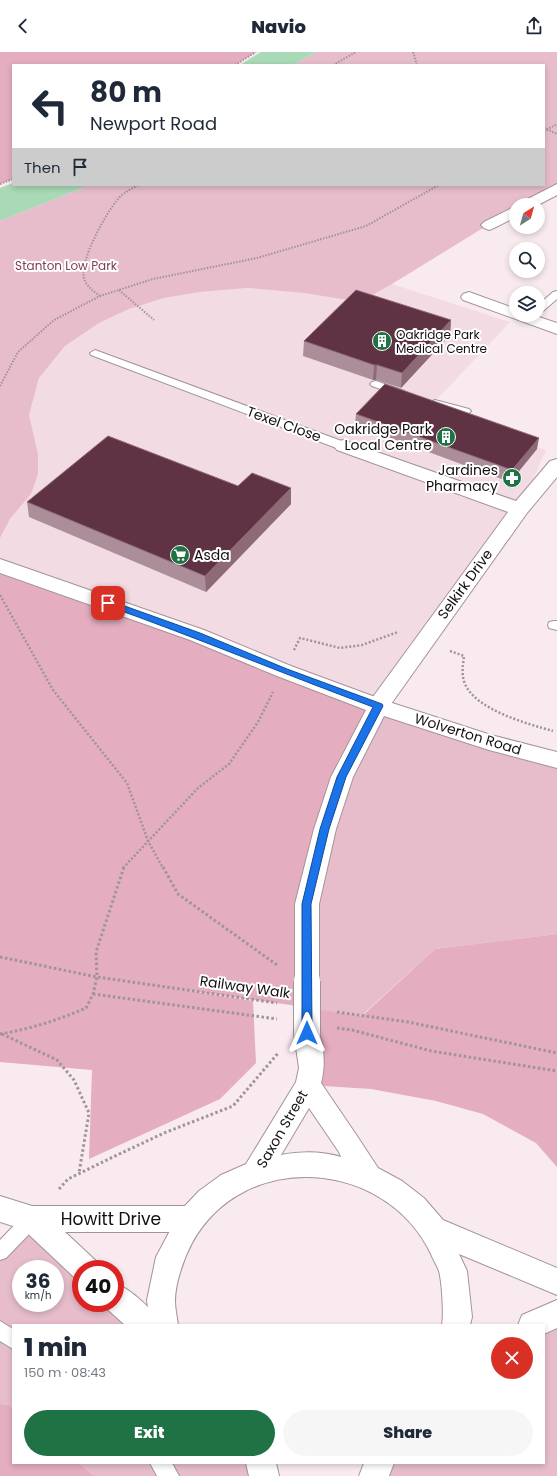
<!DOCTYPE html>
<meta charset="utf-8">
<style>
body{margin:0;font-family:Poppins,sans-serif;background:#f6f6f7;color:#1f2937;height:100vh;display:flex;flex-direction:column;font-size:15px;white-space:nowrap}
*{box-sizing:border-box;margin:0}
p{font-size:13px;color:#747a83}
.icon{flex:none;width:22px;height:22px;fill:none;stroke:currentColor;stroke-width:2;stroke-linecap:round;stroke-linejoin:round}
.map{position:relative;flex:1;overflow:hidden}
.sheet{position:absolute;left:12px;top:1272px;width:533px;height:140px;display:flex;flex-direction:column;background:#fff;border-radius:0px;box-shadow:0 2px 6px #0003}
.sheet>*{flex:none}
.guide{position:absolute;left:12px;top:12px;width:533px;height:122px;border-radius:0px;box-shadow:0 2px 6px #0003;background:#fff;color:#1f2937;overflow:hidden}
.needle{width:26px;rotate:37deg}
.tools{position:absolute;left:509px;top:146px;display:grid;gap:8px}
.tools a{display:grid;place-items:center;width:36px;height:36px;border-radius:50%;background:#fff;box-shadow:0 2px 6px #0003;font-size:20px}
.speed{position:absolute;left:12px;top:1208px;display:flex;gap:8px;font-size:20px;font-weight:700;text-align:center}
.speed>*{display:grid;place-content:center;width:52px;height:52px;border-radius:50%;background:#fff;box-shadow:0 2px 6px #0003;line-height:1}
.speed small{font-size:10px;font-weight:400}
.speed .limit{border:6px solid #d22;background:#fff;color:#111}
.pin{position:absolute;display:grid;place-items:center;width:34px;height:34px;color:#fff;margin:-17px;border-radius:8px;box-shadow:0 2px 6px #0006}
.me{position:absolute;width:44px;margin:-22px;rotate:0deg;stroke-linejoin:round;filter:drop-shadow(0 0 3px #0008)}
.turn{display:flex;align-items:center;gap:14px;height:84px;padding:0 12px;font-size:18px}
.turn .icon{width:52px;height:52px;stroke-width:2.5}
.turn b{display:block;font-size:28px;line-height:34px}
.then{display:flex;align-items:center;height:38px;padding:0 12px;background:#0003;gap:8px;font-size:15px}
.round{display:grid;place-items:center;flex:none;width:42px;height:42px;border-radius:21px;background:#f6f6f7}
.summary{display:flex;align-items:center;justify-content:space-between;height:68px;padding:0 12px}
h1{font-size:24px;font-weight:800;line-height:30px}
.button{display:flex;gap:8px;margin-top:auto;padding:8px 12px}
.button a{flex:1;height:46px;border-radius:24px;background:#1f7243;color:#fff;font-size:16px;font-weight:800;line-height:46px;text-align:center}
.button a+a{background:#f6f6f7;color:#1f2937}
header{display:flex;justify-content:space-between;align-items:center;height:52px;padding:0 12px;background:#fff;font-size:18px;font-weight:800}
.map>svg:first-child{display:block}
.built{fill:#f2dbe2}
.green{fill:#e7bdcb;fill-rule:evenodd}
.forest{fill:#e4adc0}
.water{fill:#a9d9b7}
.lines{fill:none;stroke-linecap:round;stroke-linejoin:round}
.service-casing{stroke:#a29499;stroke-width:2}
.minor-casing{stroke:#a29499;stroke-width:2}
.tertiary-casing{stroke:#a29499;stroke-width:2}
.path-far2{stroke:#9f9497;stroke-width:2;stroke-dasharray:1.5 1.5;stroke-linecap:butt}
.path-far1{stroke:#9f9497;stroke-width:2.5;stroke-dasharray:2 2;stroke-linecap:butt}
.path{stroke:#9f9497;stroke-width:3;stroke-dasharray:2.5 2.5;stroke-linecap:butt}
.service{fill:#fff;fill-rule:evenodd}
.minor{fill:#fff;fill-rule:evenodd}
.tertiary{fill:#fff;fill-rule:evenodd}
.tertiary-bridge-casing{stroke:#a29499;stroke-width:28;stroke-linecap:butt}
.tertiary-bridge{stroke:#fff;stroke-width:26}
.wall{fill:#ac8e9a}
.shaded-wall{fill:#8e6a77}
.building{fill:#603344;stroke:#8e6a77}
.route{fill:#1a73e8;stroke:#114b97}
.labels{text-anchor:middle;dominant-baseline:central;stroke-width:4;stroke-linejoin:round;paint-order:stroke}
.far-park-label{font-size:12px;fill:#7f3b57;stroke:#fff}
.far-poi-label{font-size:12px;fill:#140f11;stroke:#fff;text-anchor:start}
.street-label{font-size:14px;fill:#140f11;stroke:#fff}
.poi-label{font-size:14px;fill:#140f11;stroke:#fff;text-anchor:end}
.near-street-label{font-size:17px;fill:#140f11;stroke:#fff}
</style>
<header><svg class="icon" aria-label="back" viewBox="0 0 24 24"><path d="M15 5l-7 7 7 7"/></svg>Navio<svg class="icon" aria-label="share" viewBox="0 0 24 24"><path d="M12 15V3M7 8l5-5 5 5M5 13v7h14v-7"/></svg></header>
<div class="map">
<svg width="557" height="1424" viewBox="0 0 557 1424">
<rect width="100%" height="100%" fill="#f9eaef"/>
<polygon class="built" points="392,232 510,270 427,358 546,398 520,457 378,654 0,514 0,486 10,467 31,442 38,402 29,363 39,326 65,294 99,271 129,257 164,246 200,240 247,236 304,241 360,250"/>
<g class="green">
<polygon points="316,0 557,0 557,137 527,153 516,153 516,159 488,173 392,232 360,250 304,241 247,236 200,240 164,246 129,257 99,271 65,294 39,326 29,363 38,402 38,422 31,442 10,467 0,486 0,169 90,133 544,133 544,13 294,13"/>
<polygon points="378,654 557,708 557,882 435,897 361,964 312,956 307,852"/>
<path d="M32,1167L81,1217V1251H115L146,1273H13V1357L9,1353L0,1352V1194ZM21,1217H55V1251H21Z"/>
<polygon points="557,1262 557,1424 374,1424 379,1411 544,1411 544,1273"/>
<polygon points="79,1411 261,1411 264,1424 94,1424"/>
</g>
<g class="forest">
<polygon points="0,0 256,0 235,13 13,13 13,127 0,132"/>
<polygon points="6,516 378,654 307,852 312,956 362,964 435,897 557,882 557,1115 536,1091 483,1062 436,1049 371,1037 308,1033 311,956 164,935 253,949 256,1011 220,1047 89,1107 92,1018 0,1010 0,522"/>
<polygon points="0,1352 9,1353 13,1357 13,1411 79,1411 94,1424 0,1424"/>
</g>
<g class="water">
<polygon points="261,0 316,0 294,13 240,13"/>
<polygon points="13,131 13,133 90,133 0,169 0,136"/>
</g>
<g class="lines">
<defs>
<g id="service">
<polygon points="557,239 557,247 542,260 538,261 538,253 553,240"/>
<polygon points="95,298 347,391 349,394 347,397 339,397 91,303 90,301"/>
<polygon points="376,329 404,339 406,341 400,344 372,334 370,332 372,330"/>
<polygon points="435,348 469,357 471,359 469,361 465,362 431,353 429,351"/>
<polygon points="554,569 557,569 557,578 549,576 548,573 549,570"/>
<polygon points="32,1159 38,1161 41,1167 38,1173 6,1206 0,1208 0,1188 26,1161"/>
<polygon points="0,1269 13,1277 13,1297 0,1289"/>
<polygon points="150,1411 172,1411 179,1424 157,1424"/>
</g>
<g id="minor">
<polygon points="557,132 557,143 538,153 519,153 522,150"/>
<polygon points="516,154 516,165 494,176 489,178 484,176 481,173 484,170"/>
<polygon points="469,240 516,257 516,263 533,263 557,271 557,282 463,248 461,245 463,242"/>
<polygon points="343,388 516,449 550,409 557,407 557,425 527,461 386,659 378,662 370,659 367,654 370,649 508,460 337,398 334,394 337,390"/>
<polygon points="0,1144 32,1154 191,1154 201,1158 205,1167 201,1176 191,1180 65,1180 95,1208 99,1217 81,1217 81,1229 75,1226 23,1177 0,1170"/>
<path d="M115,1231C131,1238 154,1257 160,1273H125L105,1255L103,1251H115Z"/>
</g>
<g id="tertiary">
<polygon points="0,507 204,578 291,614 386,649 491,683 557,700 557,716 489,698 384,664 353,725 336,777 319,852 319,929 316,936 307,939 298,936 295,929 295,852 314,777 331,725 366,658 277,624 190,588 0,521"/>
<path d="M307,970L316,973C324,991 326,1013 321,1031L357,1084L378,1116L402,1129L424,1146L443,1168L557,1216V1243L459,1202L467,1219L472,1265L470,1273H442C444,1262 442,1230 439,1219C437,1213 433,1208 431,1202C386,1107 244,1096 192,1191C184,1206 175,1231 175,1249C175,1257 177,1265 178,1273H150L147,1248L156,1205L181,1158L199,1139L221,1123L246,1112L296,1030L299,1016L294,981L298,973ZM309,1056L339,1100L341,1105C323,1099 300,1099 281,1103Z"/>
<polygon points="557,1248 557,1276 544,1282 544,1273 518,1273 522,1263"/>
<polygon points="246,1411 276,1411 279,1424 249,1424"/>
<polygon points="364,1411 394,1411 389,1424 359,1424"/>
</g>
</defs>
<use href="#service" class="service-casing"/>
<use href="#minor" class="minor-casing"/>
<use href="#tertiary" class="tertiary-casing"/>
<g class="path-far2">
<polyline points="413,0 417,13"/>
<polyline points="235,13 256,0"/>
<polyline points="333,13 356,0"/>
<polyline points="544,76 557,82"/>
<polyline points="544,79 557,72"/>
<polyline points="0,132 13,127"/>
<polyline points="119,238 154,268"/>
<path d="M100,244C94,240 88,235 85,229C76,213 109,154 122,143C127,139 133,136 138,133"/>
<polyline points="0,334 18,300 54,268 100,244 153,227 257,206 366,174 439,133"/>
</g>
<g class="path-far1">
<polyline points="0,543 53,638 127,731 148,789 163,816"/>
<polyline points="294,598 300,586 340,596 362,593 398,580"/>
<path d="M450,599L464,604C463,613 461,623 465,632C476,658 528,672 553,679"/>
<polyline points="123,816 198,736 229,712 258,670 273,640"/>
</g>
<g class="path">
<polyline points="163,815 178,842 277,913"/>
<polyline points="0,905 97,925 277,951"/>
<polyline points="93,942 277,967"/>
<polyline points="337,960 408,970 557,1001"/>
<polyline points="337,976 352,978 431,999 557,1019"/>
<path d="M0,982C30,977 58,968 86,956L93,942L97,925L96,900L124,815"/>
<polyline points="2,982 57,1008 74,1028 89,1061 79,1121"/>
<polyline points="59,1137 68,1127 113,1105 164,1081 233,1054 279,1000"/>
</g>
<use href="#service" class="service"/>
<use href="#minor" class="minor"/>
<use href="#tertiary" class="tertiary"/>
<defs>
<polyline id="tertiary-bridge" points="307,929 307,981"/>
</defs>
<use href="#tertiary-bridge" class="tertiary-bridge-casing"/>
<use href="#tertiary-bridge" class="tertiary-bridge"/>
</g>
<g class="wall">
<polygon points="451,268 450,283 401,336 376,328 373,328 303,304 304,289"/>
<polygon points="356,362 537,397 510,430 355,373"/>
<polygon points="238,434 291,436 291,452 206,540 29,465 27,450"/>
</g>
<g class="shaded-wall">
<polygon points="451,268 450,283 401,336 402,321"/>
<polygon points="374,313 377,313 376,328 373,328"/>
<polygon points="539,386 537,397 510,430 512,418"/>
<polygon points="291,436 291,452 206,540 205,524"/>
</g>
<g class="building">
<polygon points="356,238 451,268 402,321 377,313 374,313 304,289"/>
<polygon points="385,332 539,386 512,418 356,362"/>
<polygon points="108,384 238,434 252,421 291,436 205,524 27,450"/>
</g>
<path class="route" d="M108,548L200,581L287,617L382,652L383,654L346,725L329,777L311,852L312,981L311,984L307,986L304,984L302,981V852L320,777L337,725L373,655C284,622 195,585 105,553L104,551Z"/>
<defs>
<symbol id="building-disc" viewBox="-11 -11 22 22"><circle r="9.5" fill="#1f7243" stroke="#fff"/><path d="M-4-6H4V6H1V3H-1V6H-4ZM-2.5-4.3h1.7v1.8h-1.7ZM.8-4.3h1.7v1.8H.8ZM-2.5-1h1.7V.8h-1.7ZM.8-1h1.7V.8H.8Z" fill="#fff"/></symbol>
<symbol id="pharmacy-disc" viewBox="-11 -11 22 22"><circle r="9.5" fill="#1f7243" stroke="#fff"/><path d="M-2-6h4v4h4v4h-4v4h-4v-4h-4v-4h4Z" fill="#fff"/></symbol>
<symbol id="supermarket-disc" viewBox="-11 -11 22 22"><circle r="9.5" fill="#1f7243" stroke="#fff"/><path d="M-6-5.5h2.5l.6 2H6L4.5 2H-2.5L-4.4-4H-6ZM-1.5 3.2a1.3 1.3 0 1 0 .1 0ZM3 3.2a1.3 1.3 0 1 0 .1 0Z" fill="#fff"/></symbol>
</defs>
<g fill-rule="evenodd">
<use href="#building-disc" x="371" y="278" width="22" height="22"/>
<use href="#building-disc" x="435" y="374" width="22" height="22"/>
<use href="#pharmacy-disc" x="501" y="415" width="22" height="22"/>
<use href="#supermarket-disc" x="169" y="492" width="22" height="22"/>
</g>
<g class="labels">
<g class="far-park-label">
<text x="66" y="213">Stanton Low Park</text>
</g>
<g class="far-poi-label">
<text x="396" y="282">Oakridge Park<tspan x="396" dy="14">Medical Centre</tspan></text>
</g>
<g class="street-label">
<text transform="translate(284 372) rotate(20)">Texel Close</text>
<text transform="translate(465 532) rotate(-54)">Selkirk Drive</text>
<text transform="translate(468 682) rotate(17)">Wolverton Road</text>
<text transform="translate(245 935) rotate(8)">Railway Walk</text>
<text transform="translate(282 1077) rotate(-60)">Saxon Street</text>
</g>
<g class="poi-label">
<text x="432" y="377">Oakridge Park<tspan x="432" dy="16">Local Centre</tspan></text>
<text x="498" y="418">Jardines<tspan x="498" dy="16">Pharmacy</tspan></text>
<text x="194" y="503" text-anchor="start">Asda</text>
</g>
<g class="near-street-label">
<text x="111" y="1167">Howitt Drive</text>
</g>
</g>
</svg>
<div class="tools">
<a><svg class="needle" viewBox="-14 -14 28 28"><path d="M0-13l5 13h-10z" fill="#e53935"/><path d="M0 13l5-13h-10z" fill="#747a83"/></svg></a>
<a><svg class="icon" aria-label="search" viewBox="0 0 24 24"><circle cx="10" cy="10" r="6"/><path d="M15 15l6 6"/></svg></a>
<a><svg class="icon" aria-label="layers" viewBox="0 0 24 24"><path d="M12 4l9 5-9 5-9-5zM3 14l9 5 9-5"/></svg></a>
</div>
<div class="speed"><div>36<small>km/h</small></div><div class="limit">40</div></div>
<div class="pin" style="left:108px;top:551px;background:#d93025"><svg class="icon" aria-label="arrive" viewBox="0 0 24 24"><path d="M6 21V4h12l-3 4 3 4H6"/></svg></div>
<svg class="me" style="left:307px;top:981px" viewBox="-20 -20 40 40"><path d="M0-17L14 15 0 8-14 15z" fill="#1a73e8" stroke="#fff" stroke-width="4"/></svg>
<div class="guide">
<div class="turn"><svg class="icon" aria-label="left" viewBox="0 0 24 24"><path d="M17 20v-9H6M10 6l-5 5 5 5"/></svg><div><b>80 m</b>Newport Road</div></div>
<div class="then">Then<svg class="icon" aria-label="arrive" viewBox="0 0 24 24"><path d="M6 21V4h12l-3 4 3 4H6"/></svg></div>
</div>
<section class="sheet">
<div class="summary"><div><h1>1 min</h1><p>150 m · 08:43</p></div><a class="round" style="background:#d93025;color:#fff"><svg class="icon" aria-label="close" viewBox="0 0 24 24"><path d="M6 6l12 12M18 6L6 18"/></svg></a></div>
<div class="button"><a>Exit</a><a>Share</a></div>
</section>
</div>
